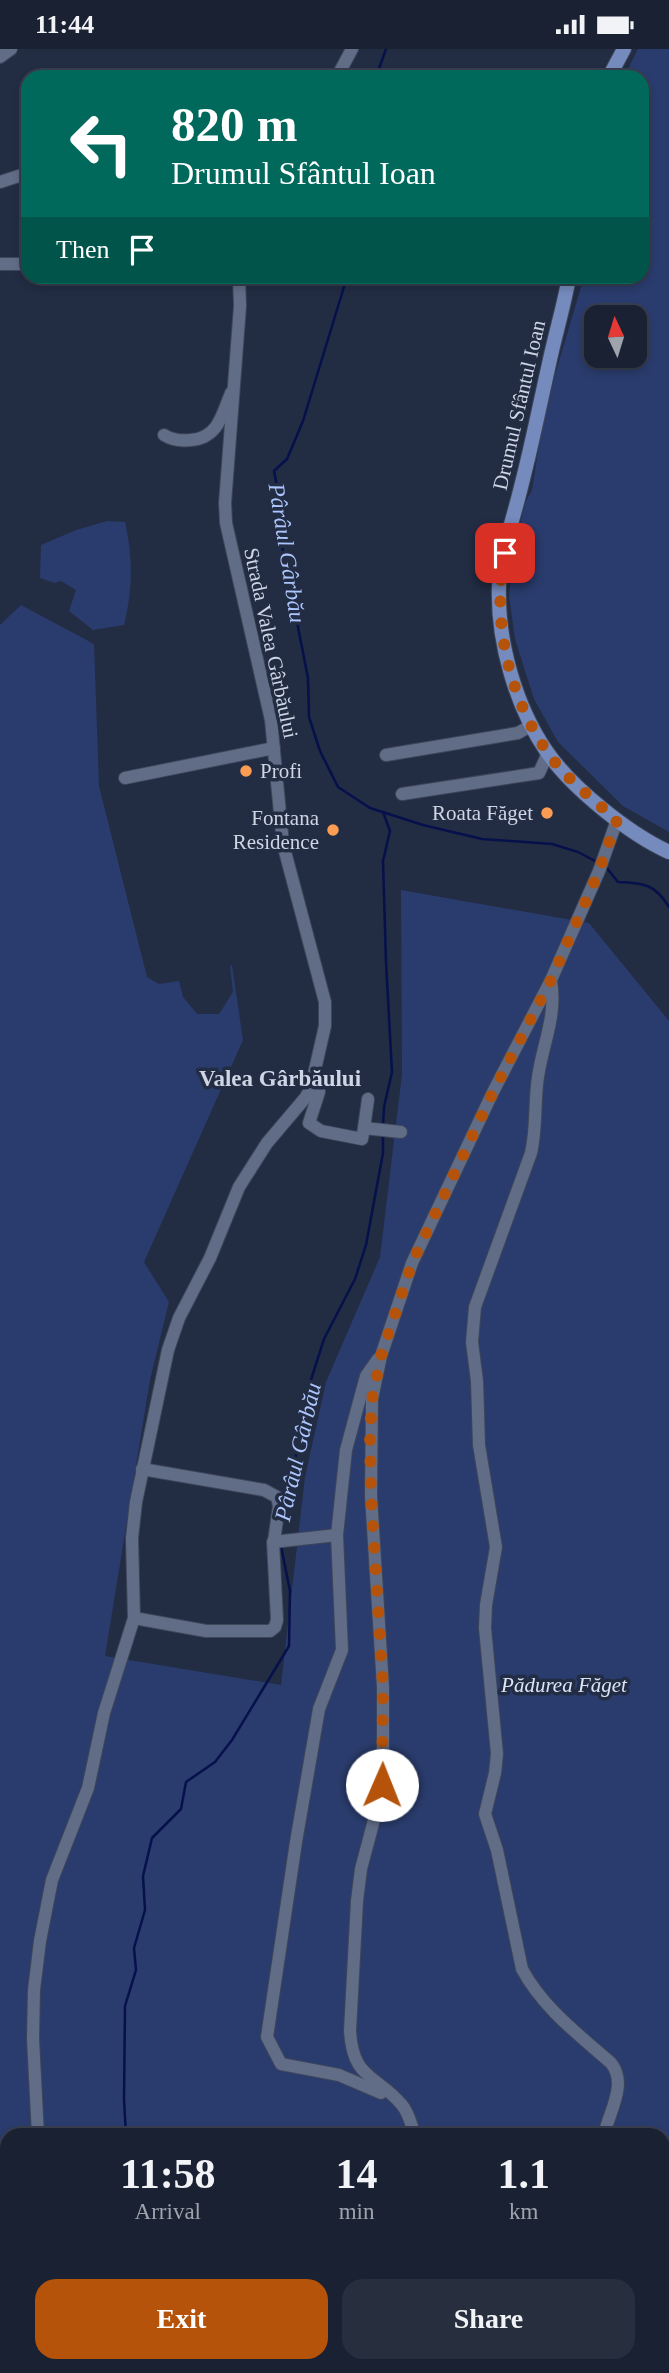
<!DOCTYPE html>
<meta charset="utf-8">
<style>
body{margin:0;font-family:Georgia,serif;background:#272e3e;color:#f1f3f6;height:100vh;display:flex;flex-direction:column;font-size:26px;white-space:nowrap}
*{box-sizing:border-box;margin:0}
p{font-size:23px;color:#9fa3ac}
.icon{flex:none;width:38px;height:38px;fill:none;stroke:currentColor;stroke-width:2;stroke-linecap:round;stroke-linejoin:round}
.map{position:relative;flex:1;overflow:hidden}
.panel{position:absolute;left:0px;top:2079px;width:670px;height:245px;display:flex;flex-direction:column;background:#1a2132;border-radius:21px 21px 0 0;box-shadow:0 4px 10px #0003,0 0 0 2px #383e4d}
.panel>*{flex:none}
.banner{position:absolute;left:21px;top:21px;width:628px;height:214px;border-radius:21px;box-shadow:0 4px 10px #0003,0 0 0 2px #383e4d;background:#00695c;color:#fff;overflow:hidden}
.needle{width:46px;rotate:356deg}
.fabs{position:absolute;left:584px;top:256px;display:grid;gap:14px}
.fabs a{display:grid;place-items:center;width:63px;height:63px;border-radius:14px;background:#1a2132;box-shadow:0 4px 10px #0003,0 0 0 2px #383e4d;font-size:35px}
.pin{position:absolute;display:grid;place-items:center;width:60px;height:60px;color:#fff;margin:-30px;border-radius:14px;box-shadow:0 4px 10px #0006}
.me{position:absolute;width:77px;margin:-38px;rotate:1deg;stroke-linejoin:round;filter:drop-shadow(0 0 5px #0008)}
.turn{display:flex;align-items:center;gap:24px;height:147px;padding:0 35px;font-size:32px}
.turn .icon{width:91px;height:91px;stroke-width:2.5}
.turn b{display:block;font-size:49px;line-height:60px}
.then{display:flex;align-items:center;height:66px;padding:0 35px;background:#0003;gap:14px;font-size:26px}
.eta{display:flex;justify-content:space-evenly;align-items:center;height:119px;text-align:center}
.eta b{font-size:42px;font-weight:700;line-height:49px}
.action{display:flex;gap:14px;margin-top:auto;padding:14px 35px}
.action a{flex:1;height:80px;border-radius:21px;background:#b45309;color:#fff;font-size:28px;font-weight:700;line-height:80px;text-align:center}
.action a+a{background:#272e3e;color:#f1f3f6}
.status{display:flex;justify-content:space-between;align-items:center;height:49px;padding:0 35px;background:#1a2132;direction:ltr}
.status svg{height:19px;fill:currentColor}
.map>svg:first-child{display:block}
.green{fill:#2a3c6d;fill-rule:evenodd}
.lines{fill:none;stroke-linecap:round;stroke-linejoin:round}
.stream{stroke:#06114c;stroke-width:2.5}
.minor-casing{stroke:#3e465a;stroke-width:14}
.major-casing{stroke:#3e465a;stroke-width:16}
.minor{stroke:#616d87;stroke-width:12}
.major{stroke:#758bbe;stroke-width:14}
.route{stroke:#b45309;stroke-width:12;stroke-dasharray:0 21.6}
.poi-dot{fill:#fc9d53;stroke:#222c43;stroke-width:2.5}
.labels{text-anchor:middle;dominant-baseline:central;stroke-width:7;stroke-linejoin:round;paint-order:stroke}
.street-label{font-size:21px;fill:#ced5e4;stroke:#222c43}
.poi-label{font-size:21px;fill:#ced5e4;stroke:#222c43;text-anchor:end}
.park-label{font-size:21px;font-style:italic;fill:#dbe3f7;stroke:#222c43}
.water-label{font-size:23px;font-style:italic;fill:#adc5fd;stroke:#222c43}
.neighbourhood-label{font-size:23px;font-weight:bold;fill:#ced5e4;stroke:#222c43}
</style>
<div class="status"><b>11:44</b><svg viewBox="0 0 49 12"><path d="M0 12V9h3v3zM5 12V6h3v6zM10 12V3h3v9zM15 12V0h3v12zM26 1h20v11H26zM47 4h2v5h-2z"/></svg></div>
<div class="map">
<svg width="669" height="2324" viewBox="0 0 669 2324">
<rect width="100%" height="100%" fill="#222c43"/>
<g class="green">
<path d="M638,0H669V783L623,757L558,693L534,650L515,590L509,547L513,501L526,452L532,441L539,396L552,336L584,228H642V28H624ZM597,268H635V306H597Z"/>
<path d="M107,472L125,473C133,508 133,540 124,576L93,581L69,562L76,541L61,532L55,534L40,529L41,496L76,481Z"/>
<path d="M21,556L94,595L99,737L147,928L159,935L179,932L183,948L197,965H219L233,943L230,917L232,916L243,991L144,1213L169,1253L150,1331L105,1607L281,1636L305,1428L326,1333L380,1208L402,1025L401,841L589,874L669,972V2324H0V576ZM7,2086H663V2317H7Z"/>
</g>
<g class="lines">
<g class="stream">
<polyline points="376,28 386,0"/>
<polyline points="347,228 303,372 287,410 274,422 279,448 277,471 308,629 309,668 320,702 338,738 370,759 423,776 482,790 552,795 578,803 597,813"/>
<polyline points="383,763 390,782 383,812 386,913 392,1023 384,1058 383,1076"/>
<path d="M606,818L618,833C644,834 655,835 669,858"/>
<polyline points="284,1456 302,1382 309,1337 324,1290 355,1230 366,1196 383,1104 383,1086"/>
<polyline points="126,2086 124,2051 125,1957 136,1921 134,1899 145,1861 143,1827 152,1789 181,1760 186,1733 215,1713 232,1691 289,1597 290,1542 281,1497"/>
<polyline points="158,2324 160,2317"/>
</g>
<defs>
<g id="minor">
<polyline points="0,8 11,0"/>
<polyline points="337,28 352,0"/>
<polyline points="0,133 28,124"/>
<polyline points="0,215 28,215"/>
<path d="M164,386C172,391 182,392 191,391C218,389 222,366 231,344"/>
<polyline points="386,706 518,684 532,676"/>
<polyline points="125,729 274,699"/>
<polyline points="402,745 539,724 548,704"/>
<path d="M551,931C557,968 543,993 538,1028C534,1053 537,1079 531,1104L475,1258L472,1293L477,1332L479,1396L496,1498L486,1556L485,1579L497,1705L495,1724L485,1765L497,1801L522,1920C543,1959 578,1985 611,2014C628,2035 609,2063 604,2086"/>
<polyline points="311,1038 319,1043 309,1074 321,1082 362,1090 364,1079 401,1083"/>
<polyline points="364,1079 368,1050"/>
<polyline points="378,1310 366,1327 346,1401 337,1486 342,1601 319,1660 296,1793 267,1988 281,2015 339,2026 381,2044"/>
<polyline points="142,1420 264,1441 277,1448 279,1457 274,1492"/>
<polyline points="134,1569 206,1582 270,1582 275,1578 277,1571 273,1493 337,1486"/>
<polyline points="38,2086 33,1990 34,1941 40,1892 52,1831 88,1739 104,1664 134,1569 132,1489 136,1453 168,1301 179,1269 210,1209 239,1138 267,1094 306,1048 311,1038 325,977 325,953 283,795 271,671 226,474 225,454 240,257 239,228"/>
<path d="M415,2086C411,2076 409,2064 402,2056C376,2025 353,2031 350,1982L357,1852L361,1820L378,1756L383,1722V1638L371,1447L372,1350L381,1307L412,1214L493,1043L551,931L599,822L617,771"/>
<polyline points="95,2317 97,2324"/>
<polyline points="406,2317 411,2324"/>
<polyline points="256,2324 263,2317"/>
<polyline points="541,2324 553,2317"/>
</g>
<g id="major">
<polyline points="609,28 624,0"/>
<path d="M569,228C564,257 555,286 549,315C540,355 532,395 522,434C514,468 501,503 499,537C497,593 516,658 547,703C572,739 629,785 669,803"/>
</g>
</defs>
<use href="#minor" class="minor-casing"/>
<use href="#major" class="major-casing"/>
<use href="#minor" class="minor"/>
<use href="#major" class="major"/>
</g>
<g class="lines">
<path class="route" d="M382,1736L383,1638L371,1447L370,1385L372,1350L381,1307L412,1214L493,1043L551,931L599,822L617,771C594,751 566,730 548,704C509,649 491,570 505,504"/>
</g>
<g class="poi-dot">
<circle cx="246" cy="722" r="7"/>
<circle cx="547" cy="764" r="7"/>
<circle cx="333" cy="781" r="7"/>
</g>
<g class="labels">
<g class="street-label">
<text transform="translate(519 356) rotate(-77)">Drumul Sfântul Ioan</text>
<text transform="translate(271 594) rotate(78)">Strada Valea Gârbăului</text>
</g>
<g class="poi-label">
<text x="260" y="722" text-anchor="start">Profi</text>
<text x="533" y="764">Roata Făget</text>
<text x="319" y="769">Fontana<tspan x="319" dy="24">Residence</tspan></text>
</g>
<g class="park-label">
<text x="564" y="1636">Pădurea Făget</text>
</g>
<g class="water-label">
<text transform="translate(287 504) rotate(81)">Pârâul Gârbău</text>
<text transform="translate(298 1403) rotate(-77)">Pârâul Gârbău</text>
</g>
<g class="neighbourhood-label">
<text x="280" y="1029">Valea Gârbăului</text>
</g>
</g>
</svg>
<div class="fabs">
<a><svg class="needle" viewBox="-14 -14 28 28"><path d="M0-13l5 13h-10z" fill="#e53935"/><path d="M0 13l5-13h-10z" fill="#9fa3ac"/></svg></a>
</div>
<div class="pin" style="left:505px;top:504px;background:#d93025"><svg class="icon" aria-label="arrive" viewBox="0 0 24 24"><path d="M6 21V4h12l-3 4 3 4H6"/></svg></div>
<svg class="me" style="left:382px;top:1736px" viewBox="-20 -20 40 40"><circle r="19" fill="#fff"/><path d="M0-13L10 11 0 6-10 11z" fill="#b45309"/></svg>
<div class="banner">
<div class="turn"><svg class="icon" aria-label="left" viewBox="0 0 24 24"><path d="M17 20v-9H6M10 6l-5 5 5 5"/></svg><div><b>820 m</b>Drumul Sfântul Ioan</div></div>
<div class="then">Then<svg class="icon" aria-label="arrive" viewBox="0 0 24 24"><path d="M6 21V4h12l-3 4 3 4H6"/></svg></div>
</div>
<section class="panel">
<div class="eta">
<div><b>11:58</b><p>Arrival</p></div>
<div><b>14</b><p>min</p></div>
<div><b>1.1</b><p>km</p></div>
</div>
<div class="action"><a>Exit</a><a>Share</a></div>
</section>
</div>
